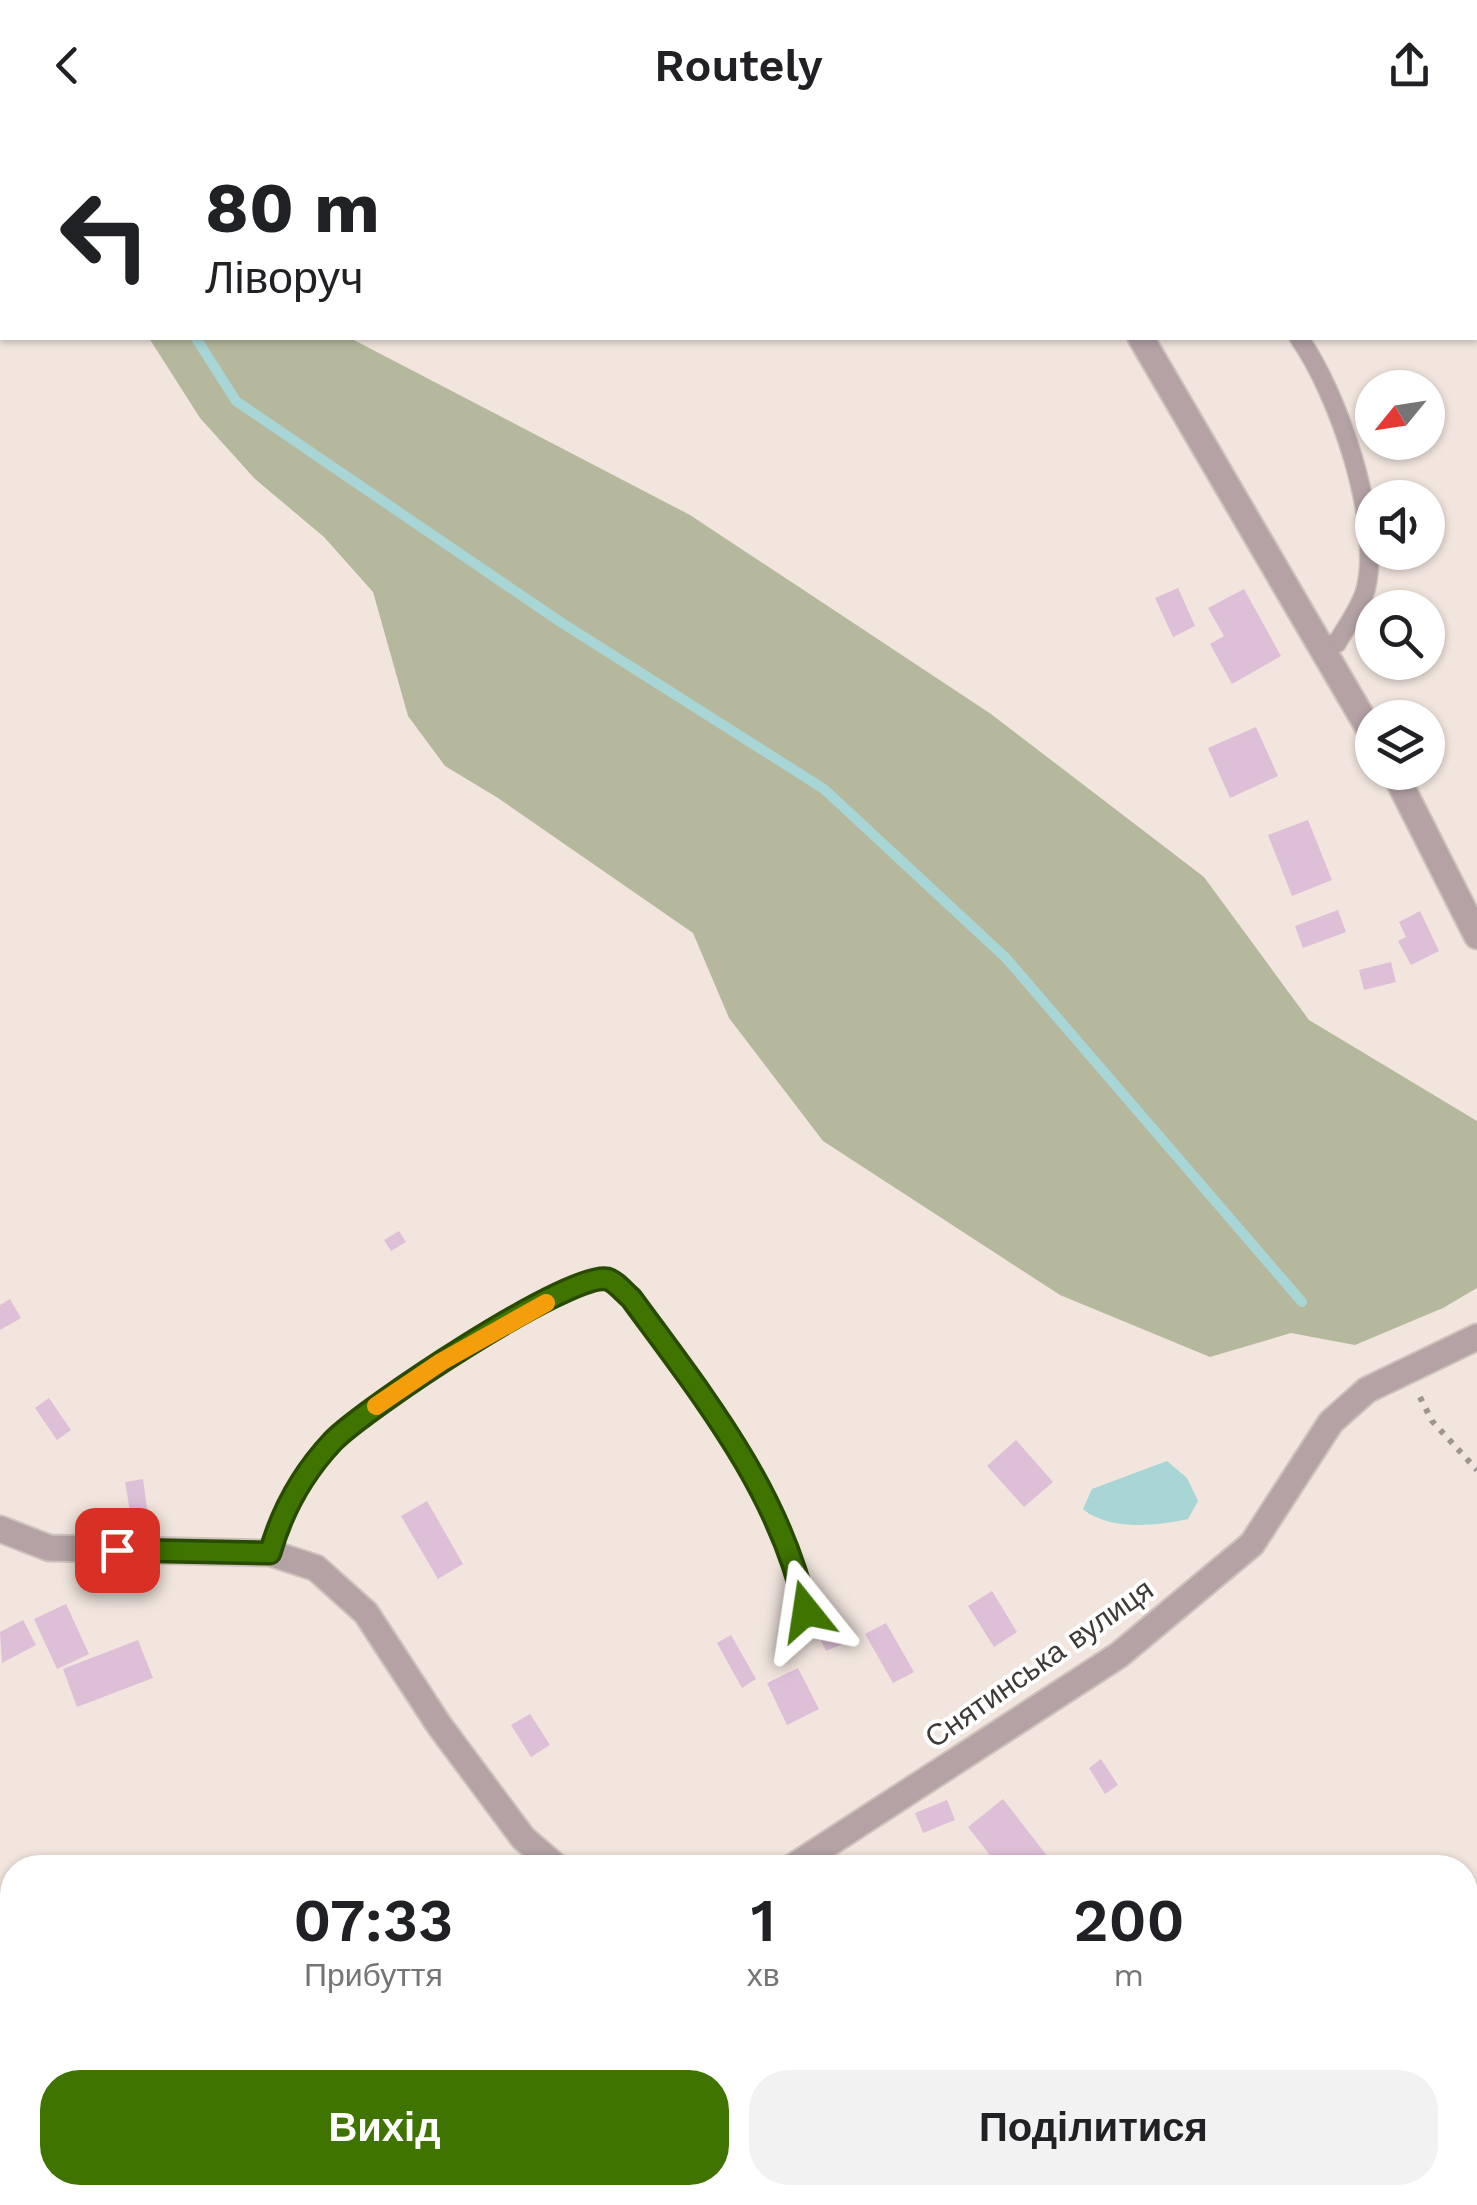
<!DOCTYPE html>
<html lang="uk">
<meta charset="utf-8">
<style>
body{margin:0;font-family:"Work Sans",sans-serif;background:#f2f2f2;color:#202124;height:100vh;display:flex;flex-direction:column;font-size:38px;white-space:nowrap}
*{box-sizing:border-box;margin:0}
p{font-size:32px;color:#757577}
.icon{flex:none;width:55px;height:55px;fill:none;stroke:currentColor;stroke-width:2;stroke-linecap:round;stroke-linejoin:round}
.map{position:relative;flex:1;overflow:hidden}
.panel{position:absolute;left:0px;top:1725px;width:1478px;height:350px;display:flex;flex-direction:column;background:#fff;border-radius:40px 40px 0 0;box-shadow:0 2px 8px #0004}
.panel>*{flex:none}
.hud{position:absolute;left:0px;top:0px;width:1478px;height:210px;box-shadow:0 2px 8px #0004;background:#fff;color:#202124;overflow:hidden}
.needle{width:65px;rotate:240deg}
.tools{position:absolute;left:1355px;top:240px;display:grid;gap:20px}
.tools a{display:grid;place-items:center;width:90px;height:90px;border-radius:50%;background:#fff;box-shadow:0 2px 8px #0004;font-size:50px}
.pin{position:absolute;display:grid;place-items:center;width:85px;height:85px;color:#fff;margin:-42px;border-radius:20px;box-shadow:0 5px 15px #0006}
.me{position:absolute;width:110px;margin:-55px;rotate:345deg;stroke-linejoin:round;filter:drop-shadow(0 0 8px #0008)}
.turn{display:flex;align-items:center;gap:35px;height:210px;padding:0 40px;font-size:45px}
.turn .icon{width:130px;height:130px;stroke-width:2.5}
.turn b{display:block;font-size:70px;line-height:85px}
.eta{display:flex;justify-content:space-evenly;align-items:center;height:170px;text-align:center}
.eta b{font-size:60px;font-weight:600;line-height:70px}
.primary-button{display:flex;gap:20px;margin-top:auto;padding:20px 40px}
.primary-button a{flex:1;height:115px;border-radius:40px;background:#3f7400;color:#fff;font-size:40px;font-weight:600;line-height:115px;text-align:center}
.primary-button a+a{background:#f2f2f2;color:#202124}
header{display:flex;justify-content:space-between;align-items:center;height:130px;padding:0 40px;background:#fff;font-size:45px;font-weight:600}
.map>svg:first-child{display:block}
.green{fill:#b6b89e}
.water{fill:#a8d5d6}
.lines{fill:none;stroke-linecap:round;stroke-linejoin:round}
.stream{stroke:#a8d5d6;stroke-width:10}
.building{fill:#debfd8}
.lane-casing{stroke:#cec3bc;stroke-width:21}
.street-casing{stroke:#cec3bc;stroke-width:29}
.path{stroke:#9e958f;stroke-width:6;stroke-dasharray:5 8;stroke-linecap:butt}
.lane{stroke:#b4a2a5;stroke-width:18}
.street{stroke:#b4a2a5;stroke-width:25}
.route-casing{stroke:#294b00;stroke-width:25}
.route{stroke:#3f7400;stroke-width:18}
.slow{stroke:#f59e0b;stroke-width:18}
.labels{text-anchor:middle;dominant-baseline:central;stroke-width:8;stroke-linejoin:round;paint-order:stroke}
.street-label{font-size:30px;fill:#403b38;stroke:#fff}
</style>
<header><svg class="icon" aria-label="back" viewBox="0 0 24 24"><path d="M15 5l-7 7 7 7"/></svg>Routely<svg class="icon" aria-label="share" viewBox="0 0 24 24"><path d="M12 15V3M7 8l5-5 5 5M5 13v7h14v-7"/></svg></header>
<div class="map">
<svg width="1477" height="2075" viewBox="0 0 1477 2075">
<rect width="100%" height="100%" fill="#f1e5dd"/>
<g class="green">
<polygon points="0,0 283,0 283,2 2,2 2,8"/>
<polygon points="149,208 350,208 690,385 991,584 1204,747 1309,890 1477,991 1477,1158 1443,1178 1355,1215 1291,1203 1210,1227 1060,1165 823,1011 729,888 693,803 498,668 445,636 408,586 373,462 324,407 255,349 200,288"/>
</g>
<path class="water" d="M1167,1331L1187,1348L1198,1371L1188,1389C1156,1396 1109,1401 1083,1379L1092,1359Z"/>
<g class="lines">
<g class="stream">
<polyline points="116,0 116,2"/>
<polyline points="196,208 236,271 559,491 824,659 1006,828 1302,1172"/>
</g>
</g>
<g class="building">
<polygon points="1178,458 1195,496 1173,507 1155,468"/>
<polygon points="1244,459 1281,526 1232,554 1210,514 1224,506 1208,478"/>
<polygon points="1256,597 1278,646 1230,668 1208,618"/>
<polygon points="1308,690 1332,750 1292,766 1268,705"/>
<polygon points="1338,780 1346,802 1303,818 1295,796"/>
<polygon points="1420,781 1439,821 1411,835 1398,811 1406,807 1399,792"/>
<polygon points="1391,832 1396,852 1364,860 1359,840"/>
<polygon points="399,1101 406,1112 391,1121 384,1110"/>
<polygon points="10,1169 21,1188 0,1200 0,1175"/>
<polygon points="49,1268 71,1300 57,1310 35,1278"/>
<polygon points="1016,1310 1053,1352 1024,1377 987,1336"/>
<polygon points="143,1349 147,1379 130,1381 125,1352"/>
<polygon points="427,1371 463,1434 438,1449 401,1386"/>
<polygon points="992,1461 1017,1502 994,1517 968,1476"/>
<polygon points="66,1474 89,1524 57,1539 34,1489"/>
<polygon points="831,1488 843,1514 826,1521 814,1496"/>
<polygon points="23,1490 36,1515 2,1533 0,1502"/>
<polygon points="886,1493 914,1542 893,1553 865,1504"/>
<polygon points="731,1505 756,1549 742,1558 717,1513"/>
<polygon points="138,1510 153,1548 77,1577 63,1539"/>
<polygon points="798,1538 819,1579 787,1595 767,1553"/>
<polygon points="530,1584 550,1615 531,1627 511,1595"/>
<polygon points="1101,1629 1118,1655 1105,1664 1089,1638"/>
<polygon points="1003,1669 1048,1727 1034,1738 1000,1738 968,1697"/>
<polygon points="947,1670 955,1690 923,1703 915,1683"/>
<polygon points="129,2062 204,2062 205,2067 179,2075 134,2075"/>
<polygon points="354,2062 416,2062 418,2075 355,2075"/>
</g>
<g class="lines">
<defs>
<g id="lane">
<polyline points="1105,0 1107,2"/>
<path d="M1299,208C1338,263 1382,391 1366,458C1362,476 1346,497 1337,513L1323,515"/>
<path d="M270,1423C282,1380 302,1343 334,1311C372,1272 560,1146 610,1149L631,1167C702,1265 779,1362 807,1481"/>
<polyline points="0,1836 6,1885 8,2075"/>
<polyline points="1465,1997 1477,1999"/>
</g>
<g id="street">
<polyline points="1033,0 1034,2"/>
<polyline points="1141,208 1372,604"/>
<polyline points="1394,642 1477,806"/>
<polyline points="0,1399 49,1418 270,1423 316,1438 366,1483 439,1595 523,1708 558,1738"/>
<polyline points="791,1738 1119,1525 1252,1414 1331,1292 1367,1260 1477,1207"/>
<polyline points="310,2062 312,2075"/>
<polyline points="772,2075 774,2062"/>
</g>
</defs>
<use href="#lane" class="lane-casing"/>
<use href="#street" class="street-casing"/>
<polyline class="path" points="1420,1267 1432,1291 1477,1340"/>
<use href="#lane" class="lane"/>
<use href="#street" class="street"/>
</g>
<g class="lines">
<defs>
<path id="route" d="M117,1420L270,1423C282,1380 302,1344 333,1311C364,1279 569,1142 607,1149C615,1151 624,1162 631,1168C702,1265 780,1361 806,1481"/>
</defs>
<use href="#route" class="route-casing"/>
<use href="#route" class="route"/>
<polyline class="slow" points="376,1276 441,1232 546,1173"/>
</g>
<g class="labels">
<g class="street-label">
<text transform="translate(1039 1533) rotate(-35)">Снятинська вулиця</text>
</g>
</g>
</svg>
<div class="tools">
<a><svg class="needle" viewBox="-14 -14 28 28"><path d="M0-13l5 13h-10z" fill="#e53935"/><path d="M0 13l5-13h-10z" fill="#757577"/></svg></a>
<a><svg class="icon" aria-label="sound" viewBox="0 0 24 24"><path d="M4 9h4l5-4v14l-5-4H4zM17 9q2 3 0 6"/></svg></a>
<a><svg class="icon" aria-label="search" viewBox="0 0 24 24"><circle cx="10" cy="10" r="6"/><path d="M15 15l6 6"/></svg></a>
<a><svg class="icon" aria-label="layers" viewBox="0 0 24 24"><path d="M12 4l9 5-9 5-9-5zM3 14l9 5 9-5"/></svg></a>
</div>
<div class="pin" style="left:117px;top:1420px;background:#d93025"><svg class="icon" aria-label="arrive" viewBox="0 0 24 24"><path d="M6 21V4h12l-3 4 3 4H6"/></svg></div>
<svg class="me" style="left:806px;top:1481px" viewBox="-20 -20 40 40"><path d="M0-17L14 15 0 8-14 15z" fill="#3f7400" stroke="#fff" stroke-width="4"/></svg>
<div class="hud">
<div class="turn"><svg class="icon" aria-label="left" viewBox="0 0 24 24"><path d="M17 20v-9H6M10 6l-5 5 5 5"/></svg><div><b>80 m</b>Ліворуч</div></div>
</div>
<section class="panel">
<div class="eta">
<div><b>07:33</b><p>Прибуття</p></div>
<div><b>1</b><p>хв</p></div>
<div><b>200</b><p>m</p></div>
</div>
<div class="primary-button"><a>Вихід</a><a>Поділитися</a></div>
</section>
</div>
